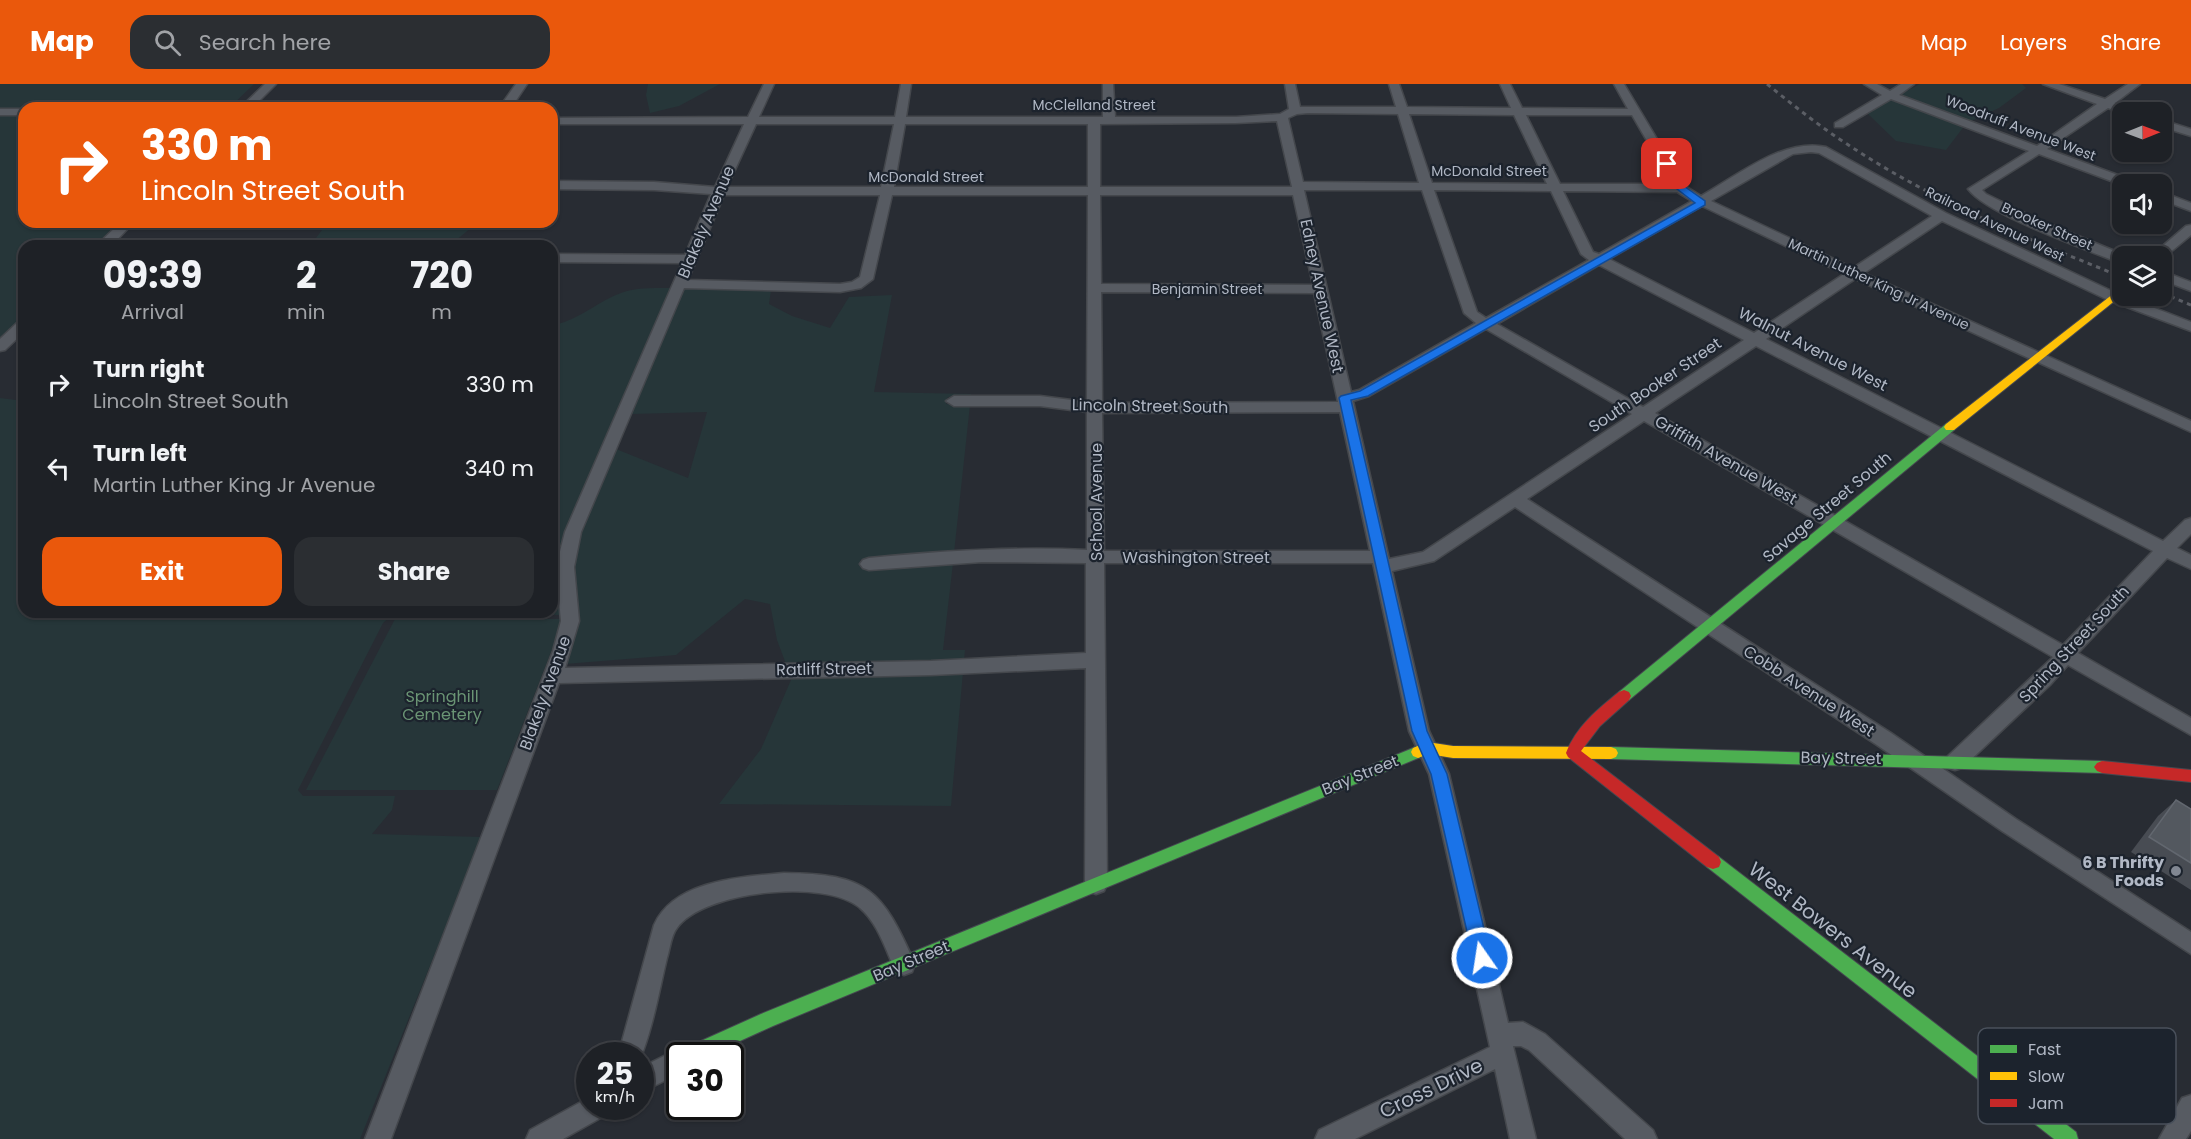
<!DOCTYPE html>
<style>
body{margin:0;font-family:Poppins,sans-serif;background:#2b2e32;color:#f1f3f6;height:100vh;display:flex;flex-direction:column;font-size:22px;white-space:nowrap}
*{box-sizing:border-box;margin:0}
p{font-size:20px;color:#a1a3a7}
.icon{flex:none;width:33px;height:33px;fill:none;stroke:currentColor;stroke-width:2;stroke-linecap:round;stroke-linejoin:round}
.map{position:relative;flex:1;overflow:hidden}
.drawer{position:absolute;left:18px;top:156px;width:540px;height:378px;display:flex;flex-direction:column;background:#1e2126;border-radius:18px;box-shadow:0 2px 4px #0004,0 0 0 2px #3c3e43}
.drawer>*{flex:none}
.guide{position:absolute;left:18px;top:18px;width:540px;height:126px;border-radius:18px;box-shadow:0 2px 4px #0004,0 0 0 2px #3c3e43;background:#ea580c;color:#fff;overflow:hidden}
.needle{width:39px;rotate:89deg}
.tools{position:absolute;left:2112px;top:18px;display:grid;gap:12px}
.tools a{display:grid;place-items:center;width:60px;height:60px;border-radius:12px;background:#1e2126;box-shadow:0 2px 4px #0004,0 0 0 2px #3c3e43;font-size:30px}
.speed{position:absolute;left:576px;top:958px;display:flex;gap:12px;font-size:30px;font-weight:700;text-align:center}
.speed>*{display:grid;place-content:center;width:78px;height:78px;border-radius:50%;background:#1e2126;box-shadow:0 2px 4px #0004,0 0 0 2px #3c3e43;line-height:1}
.speed small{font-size:15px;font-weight:400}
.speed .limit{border:3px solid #111;border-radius:9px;background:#fff;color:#111}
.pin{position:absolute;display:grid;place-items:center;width:51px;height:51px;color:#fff;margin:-26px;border-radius:12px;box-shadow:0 3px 9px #0006}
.me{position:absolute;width:66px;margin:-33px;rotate:347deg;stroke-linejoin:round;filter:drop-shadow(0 0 4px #0008)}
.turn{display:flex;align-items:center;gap:21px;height:126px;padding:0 24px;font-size:27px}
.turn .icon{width:78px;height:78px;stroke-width:2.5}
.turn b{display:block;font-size:42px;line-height:51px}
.eta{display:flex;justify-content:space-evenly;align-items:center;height:102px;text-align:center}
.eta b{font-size:36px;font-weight:700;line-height:42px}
.cta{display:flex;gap:12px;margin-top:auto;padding:12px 24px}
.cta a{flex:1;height:69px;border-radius:18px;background:#ea580c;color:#fff;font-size:24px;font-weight:700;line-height:69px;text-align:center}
.cta a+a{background:#2b2e32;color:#f1f3f6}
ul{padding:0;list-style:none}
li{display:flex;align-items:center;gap:18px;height:84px;padding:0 24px}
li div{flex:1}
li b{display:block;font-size:22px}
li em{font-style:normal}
header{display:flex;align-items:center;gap:36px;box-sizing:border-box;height:84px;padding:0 30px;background:#ea580c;color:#fff}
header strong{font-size:28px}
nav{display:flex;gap:33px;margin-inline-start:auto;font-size:21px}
.search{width:420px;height:54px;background:#2b2e32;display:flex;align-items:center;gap:15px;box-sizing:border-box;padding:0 21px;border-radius:18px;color:#a1a3a7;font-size:22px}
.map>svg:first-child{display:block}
.green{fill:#263639}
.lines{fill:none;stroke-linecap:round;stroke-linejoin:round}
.street-casing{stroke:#44474c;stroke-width:3}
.fast-casing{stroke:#454850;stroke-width:2}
.slow-casing{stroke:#454850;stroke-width:2}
.jam-casing{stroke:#454850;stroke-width:2}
.street{fill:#575b62;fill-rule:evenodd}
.fast{fill:#4caf50;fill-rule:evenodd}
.slow{fill:#ffc107;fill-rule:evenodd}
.jam{fill:#c62828;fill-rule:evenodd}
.rail{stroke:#5b5e65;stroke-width:3;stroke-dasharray:4.5 4.5;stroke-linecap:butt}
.wall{fill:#484c53}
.building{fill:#53585f;stroke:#62676f;stroke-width:1.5}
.route{fill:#1a73e8;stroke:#114b97;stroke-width:1.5}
.poi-dot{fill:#818792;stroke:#1c232d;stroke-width:2}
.labels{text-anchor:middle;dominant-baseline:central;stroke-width:4.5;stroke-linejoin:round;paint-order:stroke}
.far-street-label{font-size:14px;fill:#b1b8c5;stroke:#1c232d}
.street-label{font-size:16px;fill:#b1b8c5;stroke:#1c232d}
.park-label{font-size:16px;fill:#6a9474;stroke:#1c232d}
.poi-label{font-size:16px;font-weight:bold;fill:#b1b8c5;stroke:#1c232d;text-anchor:end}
.near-street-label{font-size:20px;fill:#b1b8c5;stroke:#1c232d}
.key{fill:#1c232d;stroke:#49505b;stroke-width:1.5}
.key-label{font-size:16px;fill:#b1b8c5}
</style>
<header>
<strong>Map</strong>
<div class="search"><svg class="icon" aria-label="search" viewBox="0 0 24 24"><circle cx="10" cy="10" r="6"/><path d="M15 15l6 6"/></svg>Search here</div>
<nav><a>Map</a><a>Layers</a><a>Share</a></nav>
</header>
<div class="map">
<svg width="2191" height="1055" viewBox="0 0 2191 1055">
<rect width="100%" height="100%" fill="#282c33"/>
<g class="green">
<polygon points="0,0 254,0 229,24 24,24 24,26 0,26"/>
<polygon points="648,0 720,0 679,22 650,29 646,11"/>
<polygon points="1920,0 2022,0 2026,4 1999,24 1969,38 1897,12"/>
<polygon points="1892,14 1965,41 1946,66 1896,57 1867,29"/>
<polygon points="0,30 24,30 24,138 119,138 94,162 24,162 24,232 0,256"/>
<polygon points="328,138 483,138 472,143 449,162 310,162"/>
<path d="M672,204L560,463L557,483L562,531L394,529L383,539L298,706L303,712H395L392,726L372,750L482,753L360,1055H0V314L24,317V528H552V241C575,238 595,220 616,211C632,203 654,204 672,204Z"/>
<polygon points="684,204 771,206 769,220 792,232 830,244 849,213 892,211 874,308 971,310 971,314 948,313 946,320 970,321 954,469 906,470 860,476 861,485 953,479 943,566 965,566 964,576 786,580 777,556 770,520 745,515 676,571 565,580 579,535 573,481 576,463 616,365 688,394 707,328 631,330"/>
<polygon points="395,535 564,535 497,706 306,706"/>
<polygon points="963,588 951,722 719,720 761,665 791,596 790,591"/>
</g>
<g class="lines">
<defs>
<g id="street">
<polygon points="265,0 276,0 252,24 240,24"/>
<polygon points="516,0 527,0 511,24 499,24"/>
<path d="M764,0H774L759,33H895L901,0H911L906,33H1103V0H1113L1115,33H1236L1280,30L1289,25L1285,0H1295L1300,23H1396L1389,0H1399L1407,23L1511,24L1500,0H1510L1522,24L1628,25L1614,0H1624L1685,102L1701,112C1737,92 1784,53 1826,63L1946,129L2118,210L2191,238V247L2108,216L1942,137L1864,189L2191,337V348L1855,195L1766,255L2163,457L2185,436L2191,434V450L2177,464L2191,471V485L2167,474L2078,569L2191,634V651L2068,581L2050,601L1962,684L1955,686L1948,684L1945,678L1948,672L2053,573L1644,337L1527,415L1891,649L2016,735L2191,848V870L2002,747L1877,661L1515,423L1434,477L1392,487L1429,647L1449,690L1508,939L1523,938L1545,950L1653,1046L1657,1055H1625L1529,966L1521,962H1513L1536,1055H1510L1495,985L1355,1055H1315L1319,1046L1490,963L1429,690L1409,647L1373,479H1104L1107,800L1104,807L1096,810L1088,807L1085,800L1086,584L931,591L559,599L391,1055H365L553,567L561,537L556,483L565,448L682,179L552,178V170L685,171L711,110L654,106L552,105V97L654,98L715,103L744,40H552V34L748,33ZM1308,29L1398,30L1419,99L1303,98L1288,34L1297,30ZM1409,30L1514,31L1547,100L1432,99ZM1526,31H1632L1672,100H1560ZM1277,37L1292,103H1100V40L1236,39ZM756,40H894L881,103H727ZM905,40H1088V103H894ZM1811,68L1819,69L1932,132L1853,184L1711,117L1793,70ZM1304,106H1422L1464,229L1476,239L1359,306L1351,308ZM1434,106L1551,107L1581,170L1589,176L1486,234L1477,228ZM1563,107L1677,108L1692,117L1599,170L1593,168ZM724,111H880L860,193L852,198L840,200L688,196ZM892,111H1088L1087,318L1040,312H954L946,317L954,322H1040L1087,328V466C1014,462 941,467 869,474L863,476L860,480L863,484L869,486L982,478L1086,479V569L931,577L565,584L579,537L574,483L581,448L684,204L840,208L861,204L873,195ZM1100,111H1293L1313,201L1101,200ZM1702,122L1844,190L1754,249L1609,175ZM1599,181L1744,256L1643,323L1497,240ZM1101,208L1314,209L1338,318L1102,319ZM1486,245L1632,330L1423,468L1389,475L1353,317L1369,312ZM1756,262L2153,467L2063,561L1655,329ZM1340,328L1370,467H1104L1102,329Z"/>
<path d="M1864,0H1877L1890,7L1901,0H1914L1899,11L2037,62L2097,20L2043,0H2059L2105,15L2128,0H2140L2115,19L2135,26L2136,28L2122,29L2108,24L2047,65L2134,97L2136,100L2122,101L2039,70L1982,106L1986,110L2039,136L2127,172H2122V179L2117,178C2083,164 1988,131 1968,105L2029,67L1891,15L1843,43H1835V39L1882,11Z"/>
<rect x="0" y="25" width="24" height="6"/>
<polygon points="2162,36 2191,45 2191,52 2162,43"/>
<polygon points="2162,108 2191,119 2191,127 2162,116"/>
<polygon points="121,138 134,138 111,162 96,162"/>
<polygon points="2191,141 2191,151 2162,175 2162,172 2151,172 2186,142"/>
<polygon points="2162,187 2191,198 2191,207 2162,196"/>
<polygon points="24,236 24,248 5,266 0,267 0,255 19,237"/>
<path d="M784,789C868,790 882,805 915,880L912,888L904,891L896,888C886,867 878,839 860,824C826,794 703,807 677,844C671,851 670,865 667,874C659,907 653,944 640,975V972H618L654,841C674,796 741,793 784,789Z"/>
<polygon points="680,964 688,968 690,972 680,972 680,989 640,1009 640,984"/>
<polygon points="2191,1011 2191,1047 2186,1055 2159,1055 2182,1014"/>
<polygon points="590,1013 590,1023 607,1023 604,1032 563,1055 526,1055 530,1046"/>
</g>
<g id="fast">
<polygon points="1950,339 1954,340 1956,343 1954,346 1629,616 1619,616 1617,612 1619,608 1946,340"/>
<polygon points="1418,662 1423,664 1425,668 1423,672 773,942 707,972 680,972 680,976 678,972 681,966 761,930"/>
<polygon points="1611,663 2102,677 2107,679 2110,683 2107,687 2102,689 1611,675 1606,673 1604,669 1606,665"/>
<polygon points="1713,771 1719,773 2076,1048 2078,1055 2054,1055 1707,783 1705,778 1707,773"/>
</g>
<g id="slow">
<polygon points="2113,210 2118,213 2117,215 1954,346 1946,346 1944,343 1946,340"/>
<polygon points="1427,658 1453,662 1611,663 1616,665 1618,669 1616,673 1611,675 1453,674 1428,670 1418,674 1413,672 1411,668 1413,664"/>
</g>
<g id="jam">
<path d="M1624,606L1629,608L1631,612L1629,616L1600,642L1581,667L1719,773L1721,778L1719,783L1713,785L1707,783L1568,673L1566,669C1577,642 1597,626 1619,608Z"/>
<polygon points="2102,677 2191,686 2191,698 2102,689 2097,687 2094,683 2097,679"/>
</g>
</defs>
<use href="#street" class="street-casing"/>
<use href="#fast" class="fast-casing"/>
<use href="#slow" class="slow-casing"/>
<use href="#jam" class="jam-casing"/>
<use href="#street" class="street"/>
<use href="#fast" class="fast"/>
<use href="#slow" class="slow"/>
<use href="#jam" class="jam"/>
<g class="rail">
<path d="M1767,0C1793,21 1819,42 1847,60C1932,117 2028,155 2122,193"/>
<polyline points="2162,209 2191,221"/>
</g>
</g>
<polygon class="wall" points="2176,716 2191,725 2191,806 2131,768 2158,732"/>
<polygon class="building" points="2176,716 2191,725 2191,779 2149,753"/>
<polygon class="route" points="1663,78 1670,78 1684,102 1705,117 1705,121 1368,312 1351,316 1427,647 1447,690 1491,874 1488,880 1482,882 1476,880 1473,874 1431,690 1412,647 1339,314 1341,312 1360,307 1695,119 1677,105 1662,80"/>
<circle class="poi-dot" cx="2176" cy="787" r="6"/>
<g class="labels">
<g class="far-street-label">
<text x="1094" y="21">McClelland Street</text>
<text transform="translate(2021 44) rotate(21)">Woodruff Avenue West</text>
<text x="1489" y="87">McDonald Street</text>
<text x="926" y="93">McDonald Street</text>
<text transform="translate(1995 140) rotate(26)">Railroad Avenue West</text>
<text transform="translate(2047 142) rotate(24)">Brooker Street</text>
<text transform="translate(1879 200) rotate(25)">Martin Luther King Jr Avenue</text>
<text x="1207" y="205">Benjamin Street</text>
</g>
<g class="street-label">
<text transform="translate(706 138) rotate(-67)">Blakely Avenue</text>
<text transform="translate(1322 212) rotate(78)">Edney Avenue West</text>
<text transform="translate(1813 265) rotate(27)">Walnut Avenue West</text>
<text transform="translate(1655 301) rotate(-34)">South Booker Street</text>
<text transform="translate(1150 322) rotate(1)">Lincoln Street South</text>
<text transform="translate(1726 376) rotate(30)">Griffith Avenue West</text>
<text transform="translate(1096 418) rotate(-90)">School Avenue</text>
<text transform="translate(1827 423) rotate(-40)">Savage Street South</text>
<text x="1196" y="473">Washington Street</text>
<text transform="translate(2074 560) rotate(-47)">Spring Street South</text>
<text transform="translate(824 585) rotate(-1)">Ratliff Street</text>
<text transform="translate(1809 607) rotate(33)">Cobb Avenue West</text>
<text transform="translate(545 609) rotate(-70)">Blakely Avenue</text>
<text transform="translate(1841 674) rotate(1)">Bay Street</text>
<text transform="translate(1360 691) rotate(-22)">Bay Street</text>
<text transform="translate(911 877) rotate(-23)">Bay Street</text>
</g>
<g class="park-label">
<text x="442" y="612">Springhill<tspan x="442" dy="18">Cemetery</tspan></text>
</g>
<g class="poi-label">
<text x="2164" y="778">6 B Thrifty<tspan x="2164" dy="18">Foods</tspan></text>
</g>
<g class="near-street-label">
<text transform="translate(1833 846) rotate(38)">West Bowers Avenue</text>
<text transform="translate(1431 1004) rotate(-26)">Cross Drive</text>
</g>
</g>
<rect x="1978" y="944" width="198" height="96" rx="9" class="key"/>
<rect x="1990" y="961" width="27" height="8" fill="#4caf50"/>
<rect x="1990" y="988" width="27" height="8" fill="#ffc107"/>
<rect x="1990" y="1015" width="27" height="8" fill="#c62828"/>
<g class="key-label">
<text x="2028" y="971">Fast</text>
<text x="2028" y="998">Slow</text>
<text x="2028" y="1025">Jam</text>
</g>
</svg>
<div class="tools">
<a><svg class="needle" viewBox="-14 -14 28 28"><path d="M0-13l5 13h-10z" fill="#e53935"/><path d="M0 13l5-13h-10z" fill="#a1a3a7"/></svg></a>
<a><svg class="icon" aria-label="sound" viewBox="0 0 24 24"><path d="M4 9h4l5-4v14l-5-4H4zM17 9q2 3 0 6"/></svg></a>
<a><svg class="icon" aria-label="layers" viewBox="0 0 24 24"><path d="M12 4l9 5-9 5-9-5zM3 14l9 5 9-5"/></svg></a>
</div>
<div class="speed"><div>25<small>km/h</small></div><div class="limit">30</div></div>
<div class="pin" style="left:1667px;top:80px;background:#d93025"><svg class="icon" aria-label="arrive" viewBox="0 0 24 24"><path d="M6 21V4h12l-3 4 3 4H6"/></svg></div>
<svg class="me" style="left:1482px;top:874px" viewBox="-20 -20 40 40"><circle r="17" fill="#1a73e8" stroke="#fff" stroke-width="3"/><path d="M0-11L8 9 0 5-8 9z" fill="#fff"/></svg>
<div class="guide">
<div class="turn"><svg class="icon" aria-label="right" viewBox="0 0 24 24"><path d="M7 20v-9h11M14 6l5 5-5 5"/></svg><div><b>330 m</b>Lincoln Street South</div></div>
</div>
<section class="drawer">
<div class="eta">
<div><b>09:39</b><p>Arrival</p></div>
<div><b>2</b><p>min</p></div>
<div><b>720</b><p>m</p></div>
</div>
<ul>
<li><svg class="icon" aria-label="right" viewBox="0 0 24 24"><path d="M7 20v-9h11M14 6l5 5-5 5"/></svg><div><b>Turn right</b><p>Lincoln Street South</p></div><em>330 m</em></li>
<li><svg class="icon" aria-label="left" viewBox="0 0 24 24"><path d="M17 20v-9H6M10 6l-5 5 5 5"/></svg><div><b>Turn left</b><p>Martin Luther King Jr Avenue</p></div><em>340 m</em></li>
</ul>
<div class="cta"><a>Exit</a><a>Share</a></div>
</section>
</div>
